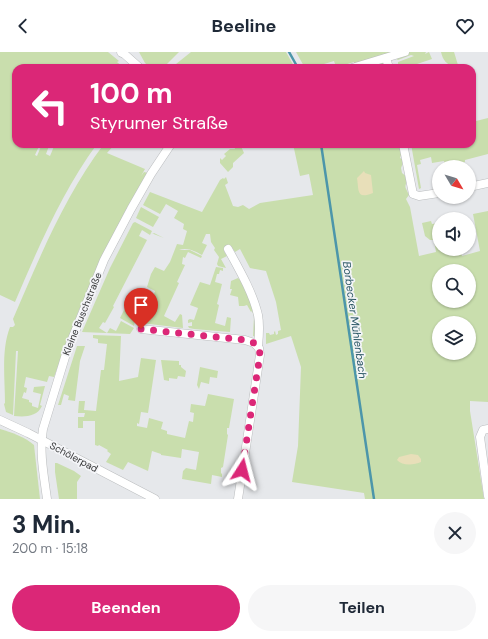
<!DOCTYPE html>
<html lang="de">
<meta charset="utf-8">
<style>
body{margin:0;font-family:"DM Sans",sans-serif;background:#f6f6f7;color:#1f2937;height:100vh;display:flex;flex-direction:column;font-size:15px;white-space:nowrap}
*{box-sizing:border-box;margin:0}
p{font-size:13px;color:#747a83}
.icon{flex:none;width:22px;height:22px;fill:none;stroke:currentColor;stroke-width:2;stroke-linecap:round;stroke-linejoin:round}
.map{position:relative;height:447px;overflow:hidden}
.drawer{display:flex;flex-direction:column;background:#fff;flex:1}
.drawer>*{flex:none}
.hud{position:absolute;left:12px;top:12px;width:464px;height:84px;border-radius:12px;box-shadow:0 1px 3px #0004;background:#db2777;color:#fff;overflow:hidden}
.needle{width:26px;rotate:128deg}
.buttons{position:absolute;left:432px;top:108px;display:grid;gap:8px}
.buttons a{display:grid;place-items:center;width:44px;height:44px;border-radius:50%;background:#fff;box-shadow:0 1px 3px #0004;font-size:20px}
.pin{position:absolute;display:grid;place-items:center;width:34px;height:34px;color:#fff;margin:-41px -17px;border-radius:50% 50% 50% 0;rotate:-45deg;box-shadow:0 0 4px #0007}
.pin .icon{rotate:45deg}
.me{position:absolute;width:44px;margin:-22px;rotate:9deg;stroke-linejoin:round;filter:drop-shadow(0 0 3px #0008)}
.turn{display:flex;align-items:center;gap:14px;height:84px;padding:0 12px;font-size:18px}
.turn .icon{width:52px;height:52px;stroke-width:2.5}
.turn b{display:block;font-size:28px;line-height:34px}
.round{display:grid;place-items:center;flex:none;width:42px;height:42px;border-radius:21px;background:#f6f6f7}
.overview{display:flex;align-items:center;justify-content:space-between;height:68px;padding:0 12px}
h1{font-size:24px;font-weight:700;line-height:30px}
.cta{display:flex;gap:8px;margin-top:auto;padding:8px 12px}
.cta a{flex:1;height:46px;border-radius:24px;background:#db2777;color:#fff;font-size:16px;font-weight:700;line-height:46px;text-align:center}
.cta a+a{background:#f6f6f7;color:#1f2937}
header{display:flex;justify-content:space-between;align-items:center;height:52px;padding:0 12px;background:#fff;font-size:18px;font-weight:700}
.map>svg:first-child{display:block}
.green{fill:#c9dead;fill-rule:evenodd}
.sand{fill:#e8dfb9}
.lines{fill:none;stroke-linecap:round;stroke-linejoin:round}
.stream{stroke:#4c96aa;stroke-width:2.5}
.minor-casing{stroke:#bbbdbf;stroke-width:9}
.major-casing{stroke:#bbbdbf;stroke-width:11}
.minor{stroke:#fff;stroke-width:8}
.major{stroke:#fff;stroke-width:10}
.route{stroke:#db2777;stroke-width:7;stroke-dasharray:0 12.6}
.labels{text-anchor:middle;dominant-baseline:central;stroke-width:3.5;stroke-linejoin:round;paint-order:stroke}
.street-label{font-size:10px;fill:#343536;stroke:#f4f5f8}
.water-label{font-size:11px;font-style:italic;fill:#2a5764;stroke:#f4f5f8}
</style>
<header><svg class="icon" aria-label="back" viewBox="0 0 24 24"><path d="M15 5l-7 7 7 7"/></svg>Beeline<svg class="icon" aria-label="heart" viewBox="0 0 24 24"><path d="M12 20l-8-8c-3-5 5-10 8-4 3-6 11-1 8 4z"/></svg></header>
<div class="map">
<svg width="488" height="447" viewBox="0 0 488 447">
<rect width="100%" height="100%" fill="#e6e8eb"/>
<g class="green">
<path d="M0,0H108L119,9L117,10L124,16H16V64L12,63V87L16,88V92H28L29,95H36L37,92H40L35,103L37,104L42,92L49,94L46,102L50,104L55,92H97C62,140 38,196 15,250L0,243Z"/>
<polygon points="139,0 179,0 163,16 151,16 145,11"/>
<polygon points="191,0 286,0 295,16 171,16"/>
<polygon points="296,0 426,0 425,2 429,0 432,7 405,16 398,16 398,10 414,4 411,3 398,8 393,5 386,16 369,16 370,15 354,13 354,10 334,16 325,16 335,12 334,9 311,16 305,16"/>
<path d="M441,0H454L458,13C448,15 443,9 441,0Z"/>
<polygon points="488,66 488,102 465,108 465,110 453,112 452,110 445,112 444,109 432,111 431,105 420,108 421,112 417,113 421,136 419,137 411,92 472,92 472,70"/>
<path d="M104,92H115L107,101L145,117L141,124L144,120L148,121L96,218L79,258L54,325L49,324L47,330L26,325L24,335L27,336L26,341L24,340L22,346L29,348V350L32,351V354L38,356L41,342L33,340L34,335L45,334L40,353L42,354C37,365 25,365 14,364L18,299H16L13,363L6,360L4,352L5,351C5,327 1,298 10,275H13L15,273L13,267C39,207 64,145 104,92Z"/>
<polygon points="239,92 240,92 244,101 233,111 233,115 228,120 220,111 220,106 222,108 226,104 224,102 230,97 235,97 234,94 237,93 238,96 240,96"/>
<path d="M293,92H398L400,93L401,103L400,106L404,108L401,116L402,121L408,126C404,137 405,134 409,143L406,147L410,155L419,204L436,200L434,188H430L425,184L422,171L431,169L432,172L439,171V197H460L462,204L480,199L473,162L488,159V350L470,349V359L484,447H365L364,441L292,430L298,394L301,315L291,284L266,292V281H269L270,283L274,282V280L275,279L276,283L278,282V279L281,278L276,250L266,219L250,216L240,197L235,200L231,194L224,199L227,204L221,207L226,216L218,214L217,212L219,205L214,198L215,196L211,190L210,182H206L202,191L207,193L202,203C195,199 187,195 179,198H190L202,204L201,206L188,200L185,206L183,205L182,212L185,213L177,230L179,231L164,264L175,270L180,262L182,263L183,276L141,271L140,268L143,256L149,258L155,239L147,235L151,222L155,215L164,219L170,210L177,192L183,193L187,179L183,177L184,172L174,166L178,159L166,152L160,162L143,153L150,140L202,160L220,128L223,126L224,127L226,125L228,131L225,133L233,154L238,155L243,153L249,157L260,151L313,143L309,122L300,124ZM439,219H469V249H439ZM439,271H469V301H439Z"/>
<polygon points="141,155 159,165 153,175 136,166"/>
<polygon points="135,170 152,179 151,181 153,182 154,181 164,186 151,181 150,183 142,178 139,184 147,188 113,254 114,255 105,271 103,270 99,276 107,281 110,276 116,279 121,269 134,276 130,282 82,280 110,216 133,171"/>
<polygon points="216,215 223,216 223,219 220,218 219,222 217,222 215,230 222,232 217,252 219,253 215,271 225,274 227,265 231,266 230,280 194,277 189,276 188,274 192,274 192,270 188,271 188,268 190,267 194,268 198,256 190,253 200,230 210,233"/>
<path d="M238,226C245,231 253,257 255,266C257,272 256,279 256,285L253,284L254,264L252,259L251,260L247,253L244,254H239L238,245L230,243L232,237H230L231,229Z"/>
<polygon points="127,252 137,257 134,274 120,266"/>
<polygon points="93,283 121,284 119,329 138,325 141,306 156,308 148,361 141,360 139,372 137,371 137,374 147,376 149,366 163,370 161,377 167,379 167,382 185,386 189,369 193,370 194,361 190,360 191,352 205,354 208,342 234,347 229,376 227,376 227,382 228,383 223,415 221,416 221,421 222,422 222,425 212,423 211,432 182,427 183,419 186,416 196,418 199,400 182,397 181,406 161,403 161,402 152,399 148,419 128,410 123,418 106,410 111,402 107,399 108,398 99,393 98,394 95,393 95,369 83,369 83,376 78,376 78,365 84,365 85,361 78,361 79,349 85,349 84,358 96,359 101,318 104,318 107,292 98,291 98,287 93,286"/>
<polygon points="77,294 85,294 80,309 75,349 68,348 69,344 64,342 61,353 58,353"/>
<polygon points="161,308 179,309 179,313 181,313 181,315 186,319 185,325 178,324 177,327 169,326 169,329 164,328"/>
<polygon points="200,315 218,319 217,326 210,325 209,332 201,330 199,337 197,333"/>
<path d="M0,377C11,380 25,385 34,393L40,447H0Z"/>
<polygon points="55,411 57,411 74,419 81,424 77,430 77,447 59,447 55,420"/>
</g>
<g class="sand">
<path d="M364,119L365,121L371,123L373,141C356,148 359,138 357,126Z"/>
<path d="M411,402L418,403L421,407V410C414,413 402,414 397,408L399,405Z"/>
</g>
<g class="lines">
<g class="stream">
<polyline points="289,0 298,16"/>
<polyline points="321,92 374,447"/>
</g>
<defs>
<g id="minor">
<polyline points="122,0 140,16"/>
<polyline points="386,6 389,16"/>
<polyline points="352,16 405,0"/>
<polyline points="403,92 413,142 419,144 439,141"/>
<polyline points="469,135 488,131"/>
<path d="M228,197C239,217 253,241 258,263C260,273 259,284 258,294"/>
<polyline points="141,277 245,288 254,291 259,296 260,303 238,447"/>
<polyline points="0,368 28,381 155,447"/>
<polyline points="488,377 483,378 480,385 488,444"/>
<path d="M47,447C44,424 39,400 43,377L66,302L104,208L131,157L151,122L171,92"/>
</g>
<polyline id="major" points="122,0 123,0"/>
</defs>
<use href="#minor" class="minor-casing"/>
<use href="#major" class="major-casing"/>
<use href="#minor" class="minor"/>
<use href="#major" class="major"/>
</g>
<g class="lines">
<polyline class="route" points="141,277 245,288 254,291 259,296 260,303 242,418"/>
</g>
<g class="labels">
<g class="street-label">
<text transform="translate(82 262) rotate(-68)">Kleine Buschstraße</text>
<text transform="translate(74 405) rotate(28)">Schölerpad</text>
</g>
<g class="water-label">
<text transform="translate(355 268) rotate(82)">Borbecker Mühlenbach</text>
</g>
</g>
</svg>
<div class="buttons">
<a><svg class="needle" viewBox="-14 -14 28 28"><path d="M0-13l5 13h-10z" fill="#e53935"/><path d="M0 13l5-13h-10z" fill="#747a83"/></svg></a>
<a><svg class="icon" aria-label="sound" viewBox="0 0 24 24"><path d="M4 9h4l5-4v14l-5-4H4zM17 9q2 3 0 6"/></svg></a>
<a><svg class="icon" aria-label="search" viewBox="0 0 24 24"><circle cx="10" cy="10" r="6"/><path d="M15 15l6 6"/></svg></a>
<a><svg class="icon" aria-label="layers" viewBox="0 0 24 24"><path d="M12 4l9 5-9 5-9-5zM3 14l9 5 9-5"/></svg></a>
</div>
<div class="pin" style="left:141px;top:277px;background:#d93025"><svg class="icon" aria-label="arrive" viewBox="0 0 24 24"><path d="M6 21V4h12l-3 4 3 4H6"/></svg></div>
<svg class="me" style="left:242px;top:418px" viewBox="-20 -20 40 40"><path d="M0-17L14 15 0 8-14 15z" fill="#db2777" stroke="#fff" stroke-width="4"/></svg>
<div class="hud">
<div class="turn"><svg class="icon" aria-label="left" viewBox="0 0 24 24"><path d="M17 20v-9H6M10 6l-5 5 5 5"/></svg><div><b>100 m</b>Styrumer Straße</div></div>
</div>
</div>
<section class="drawer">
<div class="overview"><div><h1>3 Min.</h1><p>200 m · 15:18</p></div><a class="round"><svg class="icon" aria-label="close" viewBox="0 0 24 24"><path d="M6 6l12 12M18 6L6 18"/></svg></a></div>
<div class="cta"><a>Beenden</a><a>Teilen</a></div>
</section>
